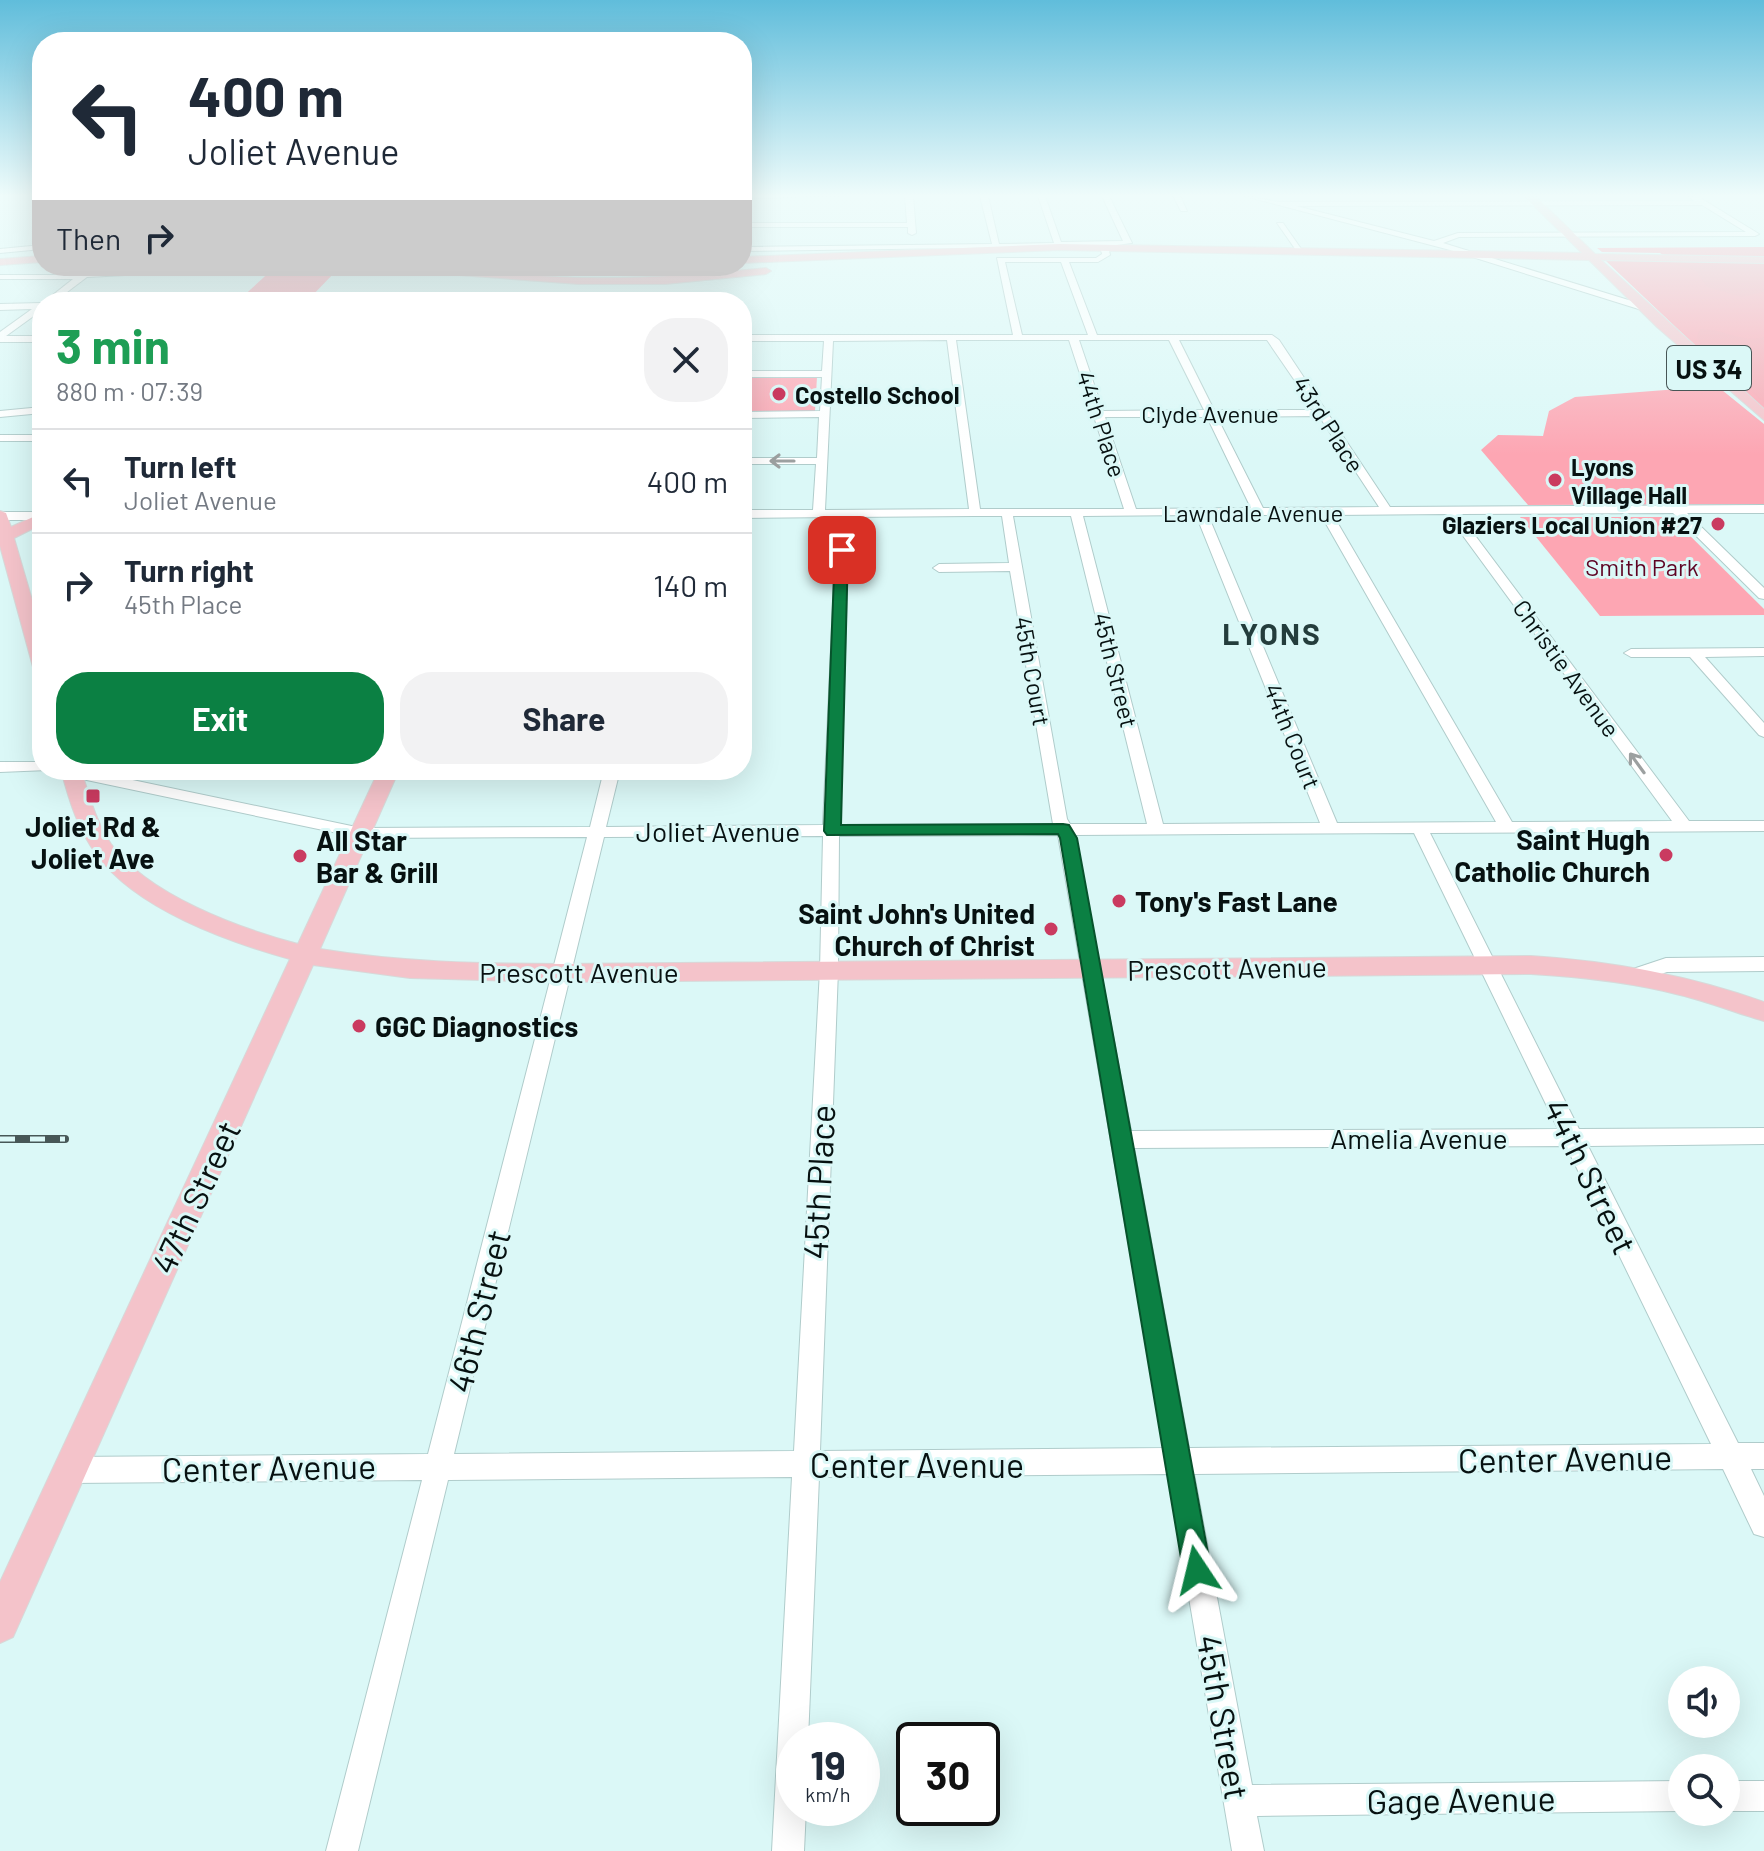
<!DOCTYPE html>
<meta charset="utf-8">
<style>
body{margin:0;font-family:Barlow,sans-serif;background:#f2f2f3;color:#1f2937;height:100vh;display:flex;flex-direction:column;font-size:30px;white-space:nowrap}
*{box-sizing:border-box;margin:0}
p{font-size:26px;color:#747a83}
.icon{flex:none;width:44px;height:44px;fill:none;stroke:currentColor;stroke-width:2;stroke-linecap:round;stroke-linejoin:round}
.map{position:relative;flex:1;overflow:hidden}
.panel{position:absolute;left:32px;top:292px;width:720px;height:488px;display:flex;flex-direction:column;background:#fff;border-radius:32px;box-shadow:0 8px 32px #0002}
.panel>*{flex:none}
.hud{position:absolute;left:32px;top:32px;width:720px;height:244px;border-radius:32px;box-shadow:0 8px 32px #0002;background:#fff;color:#1f2937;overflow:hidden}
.controls{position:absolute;left:1668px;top:1666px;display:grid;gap:16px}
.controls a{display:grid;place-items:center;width:72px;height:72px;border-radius:50%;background:#fff;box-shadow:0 8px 32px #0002;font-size:40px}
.speed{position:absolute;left:776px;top:1722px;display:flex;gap:16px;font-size:40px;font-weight:700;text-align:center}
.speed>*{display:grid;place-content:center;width:104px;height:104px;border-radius:50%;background:#fff;box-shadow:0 8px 32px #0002;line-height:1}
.speed small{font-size:20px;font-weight:400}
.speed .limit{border:4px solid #111;border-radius:12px;background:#fff;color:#111}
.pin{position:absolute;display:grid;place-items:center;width:68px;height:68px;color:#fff;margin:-34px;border-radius:16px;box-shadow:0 4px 12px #0006}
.me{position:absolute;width:88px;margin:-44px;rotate:350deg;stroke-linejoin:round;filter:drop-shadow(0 0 6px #0008)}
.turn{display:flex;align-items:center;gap:28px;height:168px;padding:0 24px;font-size:36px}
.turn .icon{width:104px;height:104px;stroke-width:2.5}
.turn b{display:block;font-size:56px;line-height:68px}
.then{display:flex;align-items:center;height:76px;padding:0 24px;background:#0003;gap:16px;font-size:30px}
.round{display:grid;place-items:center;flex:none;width:84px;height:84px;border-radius:32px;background:#f2f2f3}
.summary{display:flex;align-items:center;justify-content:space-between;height:136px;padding:0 24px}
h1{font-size:48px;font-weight:700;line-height:60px;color:#1e9e55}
.button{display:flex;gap:16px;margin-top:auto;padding:16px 24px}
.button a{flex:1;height:92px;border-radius:32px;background:#0b8043;color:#fff;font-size:32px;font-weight:700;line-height:92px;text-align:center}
.button a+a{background:#f2f2f3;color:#1f2937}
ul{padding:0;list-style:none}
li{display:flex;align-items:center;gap:24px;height:104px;padding:0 24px;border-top:2px solid #e0e1e3}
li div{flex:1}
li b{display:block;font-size:30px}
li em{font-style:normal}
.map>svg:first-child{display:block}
.green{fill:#fda6b3}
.forest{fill:#f9a7b3}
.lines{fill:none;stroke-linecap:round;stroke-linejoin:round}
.minor-casing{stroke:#b0cccb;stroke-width:2}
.major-casing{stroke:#d7d9d9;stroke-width:2}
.minor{fill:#fff;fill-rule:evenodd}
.major{fill:#f4c3ca;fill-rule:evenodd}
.rail-casing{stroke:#475757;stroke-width:8}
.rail{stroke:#dbf8f7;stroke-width:5;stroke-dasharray:15;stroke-linecap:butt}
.major-bridge-casing{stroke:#d7d9d9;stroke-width:12;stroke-linecap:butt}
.major-bridge{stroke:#f4c3ca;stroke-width:11}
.oneway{stroke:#9ca0a0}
.route{fill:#0b8043;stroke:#07532c;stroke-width:2}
.poi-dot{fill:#ca3b60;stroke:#dbf8f7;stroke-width:3}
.labels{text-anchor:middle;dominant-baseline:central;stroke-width:6;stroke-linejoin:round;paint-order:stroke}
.far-poi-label{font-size:24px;font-weight:bold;fill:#071111;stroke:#dbf8f7;text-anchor:start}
.far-street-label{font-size:24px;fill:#071111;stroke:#dbf8f7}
.far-park-label{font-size:24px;fill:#5e0323;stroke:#dbf8f7}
.shield{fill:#dbf8f7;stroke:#475656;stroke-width:2}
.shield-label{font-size:26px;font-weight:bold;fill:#071111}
.poi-label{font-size:28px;font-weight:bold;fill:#071111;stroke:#dbf8f7;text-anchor:start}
.street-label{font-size:28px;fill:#071111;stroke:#dbf8f7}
.far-district-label{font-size:30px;font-weight:bold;letter-spacing:2px;fill:#243d3c;stroke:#dbf8f7}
.near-street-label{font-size:34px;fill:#071111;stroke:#dbf8f7}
</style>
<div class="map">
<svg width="1764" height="1851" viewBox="0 0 1764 1851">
<rect width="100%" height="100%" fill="#dbf8f7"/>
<g class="green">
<polygon points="1764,247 1764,411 1605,260 1668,258 1660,253 1602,252 1597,248"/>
<polygon points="275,267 337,270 306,302 237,302"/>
<polygon points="742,377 817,377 815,411 742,411"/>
<polygon points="1717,386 1764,424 1764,504 1528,505 1481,450 1498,435 1543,436 1549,411 1575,397"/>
<polygon points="1520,517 1671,517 1764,609 1764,615 1600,616"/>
</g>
<g class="forest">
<polygon points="1686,259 1764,262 1764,292 1741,297 1707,287 1696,271 1674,264 1705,266"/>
<path d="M1700,329C1723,328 1742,344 1764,337V403L1701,345L1697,337Z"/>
</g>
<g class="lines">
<defs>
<g id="minor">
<polygon points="742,196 838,196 742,198"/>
<polygon points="905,196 913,196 916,233 912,235 908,233 908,227 742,227 742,223 907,223"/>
<path d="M980,196H988L999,244L1054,243L1038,196H1045L1061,242L1123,241L1102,196H1109L1132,243L1108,246L1110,255L1098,262H1069L1097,335H1272L1279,340L1390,507L1764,505V513H1687L1764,588V599L1759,598L1673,513L1459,514L1689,821H1764V831L1430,833L1579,1129L1764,1128V1144L1588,1146L1738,1443H1764V1469H1751L1764,1496V1537L1754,1534L1723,1469L1194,1474L1252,1785L1682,1781V1811L1257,1816L1264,1851H1232L1168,1474L819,1477L808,1740H794V1808H806L804,1851H772L792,1477L448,1480L358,1851H326L422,1480L70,1483L61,1479L57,1470L61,1461L70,1457L428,1454L587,837L361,838L63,775L55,770H85L361,828L590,827L604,770H620L606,827L823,825L837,517L742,518V510H813L816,464H742V458H817L819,417L742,418V412L820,411L822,377H742V371H822L824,341H742V335H1013L997,258H1096L1102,254L1100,246L742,251V247L992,244ZM1005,262H1061L1088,335H1022ZM947,340L969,509L825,510L833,341ZM956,340H1069L1124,509H980ZM1079,340H1169L1204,410L1103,411ZM1179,340H1267L1315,410H1214ZM1319,416L1379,507L1263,508L1217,417ZM1105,417H1207L1251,508L1136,509ZM1447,514L1672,821L1512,822L1333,515ZM1196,515L1320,823L1163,824L1083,516ZM1208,515H1321L1496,822L1337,823ZM974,516H1002L1009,563L939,564L933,568L939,572L1010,571L1053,824L840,825L849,517ZM1013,516H1071L1147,824H1070L1067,819ZM1414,833L1558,1129L1131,1131L1075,835ZM1058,835L1164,1448L820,1451L838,970L839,836ZM823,836L820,970L794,1451L454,1454L604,837ZM1566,1146L1711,1444L1189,1448L1134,1148Z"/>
<polygon points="1173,196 1180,196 1187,211 1181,211"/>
<path d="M1244,196L1279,202L1694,201L1689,197L1697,196L1759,234L1755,236L1459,237L1443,243L1648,306L1645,311L1450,250ZM1702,205L1746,232L1458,233L1434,241L1296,206Z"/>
<polygon points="1277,223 1283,223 1304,253 1298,253"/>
<polygon points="42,245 42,249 0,253 0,249"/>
<polygon points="92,266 101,266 93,273 125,275 87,277 54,302 44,302 73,279 0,279 0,275 80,275"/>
<polygon points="42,303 42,310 6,336 42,336 42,342 0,342 0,332 32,309 0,310 0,304"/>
<polygon points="42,407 42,413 0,417 0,411"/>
<rect x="0" y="435" width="42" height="6"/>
<rect x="0" y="512" width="42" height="8"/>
<polygon points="1764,648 1764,656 1705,657 1764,723 1764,737 1759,735 1690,657 1631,657 1624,653 1631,649"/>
<polygon points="0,762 42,762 42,770 48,770 0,772"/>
<polygon points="1764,957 1764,971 1667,972 1637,982 1628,975 1630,970 1666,958"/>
<rect x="1726" y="1781" width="38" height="30"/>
</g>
<g id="major">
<polygon points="1524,196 1535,196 1595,254 1764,257 1764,263 1601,260 1764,409 1764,420 1657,327 1589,260 1059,250 742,263 742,257 1059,244 1582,253"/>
<polygon points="42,256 42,262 0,265 0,259"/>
<path d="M373,266C443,266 512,276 582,278C644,279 704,274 766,268L771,271L766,274L665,284H579L378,269Z"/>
<polygon points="0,511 6,513 11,527 42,513 42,524 14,538 42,634 42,673 33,667 0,546"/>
<path d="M61,770H81C89,795 96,822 111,844C148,895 238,928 298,944L379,770H399L320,949C400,962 481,964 562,964L1531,956C1611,961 1688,975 1764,1002V1021C1736,1013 1709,1002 1680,995C1631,982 1581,977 1531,974L562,982L410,978L313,965L13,1637L0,1643V1582L290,959C228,942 136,909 97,855C78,830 69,800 61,770Z"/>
</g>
</defs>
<use href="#minor" class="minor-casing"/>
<use href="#major" class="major-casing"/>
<use href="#minor" class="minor"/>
<use href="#major" class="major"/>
<defs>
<polyline id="rail" points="0,1139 65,1139"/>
</defs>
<use href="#rail" class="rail-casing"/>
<use href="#rail" class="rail"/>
<defs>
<polyline id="major-bridge" points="594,268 643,267"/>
</defs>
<use href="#major-bridge" class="major-bridge-casing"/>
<use href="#major-bridge" class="major-bridge"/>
</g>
<defs><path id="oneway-shaft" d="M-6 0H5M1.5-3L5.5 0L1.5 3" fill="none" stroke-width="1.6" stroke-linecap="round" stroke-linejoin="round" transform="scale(2)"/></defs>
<g class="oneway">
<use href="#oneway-shaft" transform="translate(782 461) rotate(180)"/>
<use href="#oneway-shaft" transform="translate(1637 763) rotate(-126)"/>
</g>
<linearGradient id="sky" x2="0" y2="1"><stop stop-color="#60bddb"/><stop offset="0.43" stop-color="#effcfb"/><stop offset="1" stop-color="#effcfb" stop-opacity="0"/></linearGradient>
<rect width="1764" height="455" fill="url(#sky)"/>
<polygon class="route" points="842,547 848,550 841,825 1063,824 1069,825 1077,838 1211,1570 1207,1580 1197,1584 1188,1580 1183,1570 1060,838 1058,834 827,835 824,831 835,550"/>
<g class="poi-dot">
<circle cx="779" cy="394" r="8"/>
<circle cx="1555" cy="480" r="8"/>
<circle cx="1718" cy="524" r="8"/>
<rect x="85" y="788" width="16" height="16" rx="4"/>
<circle cx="1666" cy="855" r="8"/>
<circle cx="300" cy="856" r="8"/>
<circle cx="1119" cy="901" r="8"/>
<circle cx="1051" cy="929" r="8"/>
<circle cx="359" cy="1026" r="8"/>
</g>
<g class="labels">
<g class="far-poi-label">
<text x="795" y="394">Costello School</text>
<text x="1571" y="466">Lyons<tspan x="1571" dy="28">Village Hall</tspan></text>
<text x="1702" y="524" text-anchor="end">Glaziers Local Union #27</text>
</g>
<g class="far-street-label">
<text x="1210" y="413">Clyde Avenue</text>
<text transform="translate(1102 424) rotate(72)">44th Place</text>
<text transform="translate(1329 424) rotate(57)">43rd Place</text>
<text x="1253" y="512">Lawndale Avenue</text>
<text transform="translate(1567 668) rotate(54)">Christie Avenue</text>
<text transform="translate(1116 670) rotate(76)">45th Street</text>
<text transform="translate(1033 671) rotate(80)">45th Court</text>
<text transform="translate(1293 736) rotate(68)">44th Court</text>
</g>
<g class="far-park-label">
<text x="1642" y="566">Smith Park</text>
</g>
<rect class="shield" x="1667" y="346" width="84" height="44" rx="6"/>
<g class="shield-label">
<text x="1709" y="368">US 34</text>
</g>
<g class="poi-label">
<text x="93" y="826" text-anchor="middle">Joliet Rd &amp;<tspan x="93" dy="32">Joliet Ave</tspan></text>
<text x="1650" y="839" text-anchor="end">Saint Hugh<tspan x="1650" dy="32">Catholic Church</tspan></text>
<text x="316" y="840">All Star<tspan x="316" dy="32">Bar &amp; Grill</tspan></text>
<text x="1135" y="901">Tony's Fast Lane</text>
<text x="1035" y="913" text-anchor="end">Saint John's United<tspan x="1035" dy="32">Church of Christ</tspan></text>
<text x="375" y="1026">GGC Diagnostics</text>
</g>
<g class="street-label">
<text x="718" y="831">Joliet Avenue</text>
<text transform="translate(1227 968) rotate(-1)">Prescott Avenue</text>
<text x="579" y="972">Prescott Avenue</text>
<text x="1419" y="1138">Amelia Avenue</text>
</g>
<g class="far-district-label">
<text x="1272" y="633">LYONS</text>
</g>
<g class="near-street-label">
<text transform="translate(1591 1176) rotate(64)">44th Street</text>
<text transform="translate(818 1182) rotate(-87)">45th Place</text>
<text transform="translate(195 1197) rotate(-65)">47th Street</text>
<text transform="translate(478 1311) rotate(-76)">46th Street</text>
<text transform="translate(1565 1458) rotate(-1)">Center Avenue</text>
<text x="917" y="1464">Center Avenue</text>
<text transform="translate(269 1467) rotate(-1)">Center Avenue</text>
<text transform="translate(1224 1717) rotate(80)">45th Street</text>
<text transform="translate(1461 1799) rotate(-1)">Gage Avenue</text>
</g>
</g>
</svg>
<div class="controls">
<a><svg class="icon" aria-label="sound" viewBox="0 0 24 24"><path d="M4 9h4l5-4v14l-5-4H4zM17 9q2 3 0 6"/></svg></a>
<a><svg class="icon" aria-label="search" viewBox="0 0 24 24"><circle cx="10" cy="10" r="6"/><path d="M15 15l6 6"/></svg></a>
</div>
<div class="speed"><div>19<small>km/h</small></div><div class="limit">30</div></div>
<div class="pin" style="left:842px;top:550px;background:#d93025"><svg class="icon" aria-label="arrive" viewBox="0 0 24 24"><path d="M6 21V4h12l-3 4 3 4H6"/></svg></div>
<svg class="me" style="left:1197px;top:1570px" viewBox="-20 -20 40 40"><path d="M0-17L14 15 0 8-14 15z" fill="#0b8043" stroke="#fff" stroke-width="4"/></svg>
<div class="hud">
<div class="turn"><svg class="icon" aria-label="left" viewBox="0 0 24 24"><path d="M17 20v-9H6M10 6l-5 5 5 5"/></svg><div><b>400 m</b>Joliet Avenue</div></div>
<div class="then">Then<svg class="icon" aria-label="right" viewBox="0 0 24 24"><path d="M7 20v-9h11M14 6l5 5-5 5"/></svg></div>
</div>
<section class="panel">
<div class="summary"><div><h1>3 min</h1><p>880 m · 07:39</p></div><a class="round"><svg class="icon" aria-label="close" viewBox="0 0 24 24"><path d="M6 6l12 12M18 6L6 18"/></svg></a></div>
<ul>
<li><svg class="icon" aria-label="left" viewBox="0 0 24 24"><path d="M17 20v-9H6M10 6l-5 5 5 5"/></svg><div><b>Turn left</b><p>Joliet Avenue</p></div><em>400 m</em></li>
<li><svg class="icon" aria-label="right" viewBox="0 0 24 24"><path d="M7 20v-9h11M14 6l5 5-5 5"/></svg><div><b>Turn right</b><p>45th Place</p></div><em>140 m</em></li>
</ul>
<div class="button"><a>Exit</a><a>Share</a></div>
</section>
</div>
